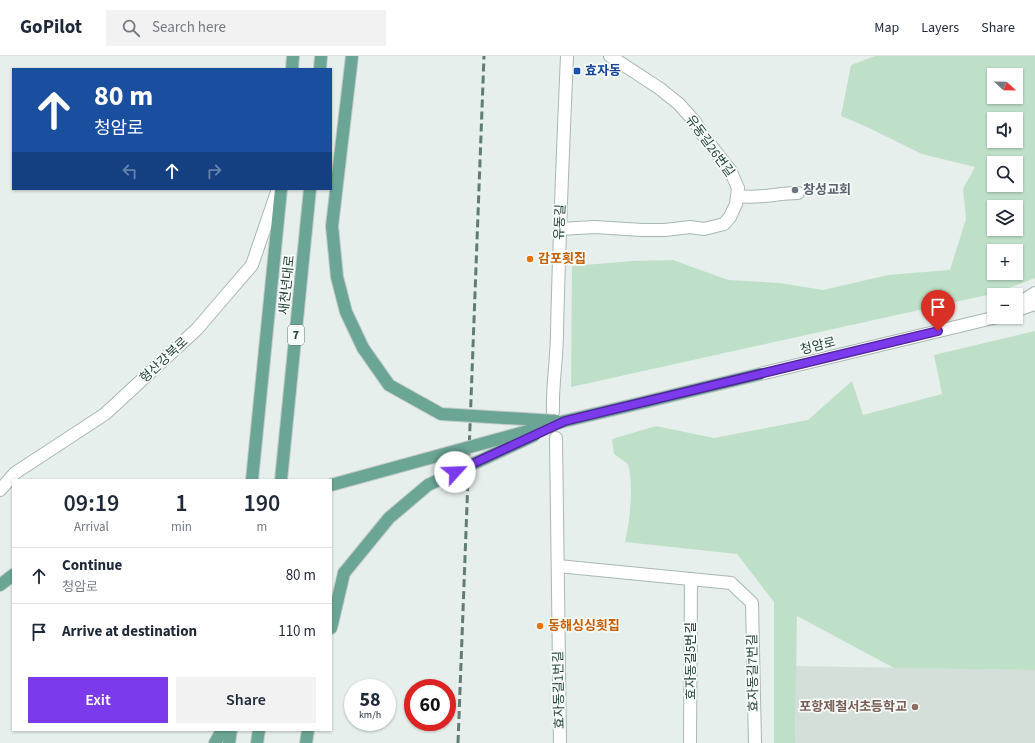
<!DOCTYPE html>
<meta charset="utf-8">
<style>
body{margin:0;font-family:"Source Sans 3","Noto Sans KR",sans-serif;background:#f2f2f3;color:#1f2937;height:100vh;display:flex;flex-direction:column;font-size:15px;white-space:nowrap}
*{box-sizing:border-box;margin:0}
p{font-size:13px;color:#747a83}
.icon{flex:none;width:22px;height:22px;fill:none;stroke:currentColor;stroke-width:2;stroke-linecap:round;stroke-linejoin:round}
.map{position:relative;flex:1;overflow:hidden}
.side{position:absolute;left:12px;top:423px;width:320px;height:252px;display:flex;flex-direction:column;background:#fff;border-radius:0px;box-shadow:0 1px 3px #0004}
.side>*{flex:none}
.hud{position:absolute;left:12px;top:12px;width:320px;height:122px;border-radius:0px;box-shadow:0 1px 3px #0004;background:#1a4fa0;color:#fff;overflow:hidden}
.needle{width:26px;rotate:112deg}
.fabs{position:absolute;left:987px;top:12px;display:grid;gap:8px}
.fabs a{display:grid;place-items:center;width:36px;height:36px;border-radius:0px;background:#fff;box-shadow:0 1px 3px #0004;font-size:20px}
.speed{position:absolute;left:344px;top:623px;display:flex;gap:8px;font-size:20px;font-weight:700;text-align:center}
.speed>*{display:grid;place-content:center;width:52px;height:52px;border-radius:50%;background:#fff;box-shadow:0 1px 3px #0004;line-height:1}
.speed small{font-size:10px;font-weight:400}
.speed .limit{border:6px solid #d22;background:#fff;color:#111}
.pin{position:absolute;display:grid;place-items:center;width:34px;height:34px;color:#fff;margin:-41px -17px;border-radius:50% 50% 50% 0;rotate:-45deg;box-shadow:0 0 4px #0007}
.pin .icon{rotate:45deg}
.me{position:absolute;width:44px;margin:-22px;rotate:65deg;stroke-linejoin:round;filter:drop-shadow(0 0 3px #0008)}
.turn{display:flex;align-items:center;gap:14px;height:84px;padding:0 16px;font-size:18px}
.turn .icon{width:52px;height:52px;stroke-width:2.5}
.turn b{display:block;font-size:28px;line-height:34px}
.lanes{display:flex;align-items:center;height:38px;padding:0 16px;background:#0003;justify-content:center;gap:20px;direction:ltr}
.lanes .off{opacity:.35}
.eta{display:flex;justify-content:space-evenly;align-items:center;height:68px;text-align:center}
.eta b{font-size:24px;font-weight:600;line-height:28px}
.cta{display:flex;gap:8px;margin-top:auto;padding:8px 16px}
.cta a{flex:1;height:46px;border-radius:0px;background:#7c3aed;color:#fff;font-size:16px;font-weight:600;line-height:46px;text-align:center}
.cta a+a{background:#f2f2f3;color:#1f2937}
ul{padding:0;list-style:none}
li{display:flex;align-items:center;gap:12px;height:56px;padding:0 16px;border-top:1px solid #e0e1e3}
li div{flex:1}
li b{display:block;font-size:15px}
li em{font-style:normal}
header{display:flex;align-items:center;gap:24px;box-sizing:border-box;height:56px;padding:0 20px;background:#fff;border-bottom:1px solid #e0e1e3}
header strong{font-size:19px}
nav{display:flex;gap:22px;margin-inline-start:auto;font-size:14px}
.search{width:280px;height:36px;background:#f2f2f3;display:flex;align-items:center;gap:10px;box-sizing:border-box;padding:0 14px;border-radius:0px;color:#747a83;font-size:15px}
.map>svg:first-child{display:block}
.built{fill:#d4dfda}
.green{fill:#bfe0c8;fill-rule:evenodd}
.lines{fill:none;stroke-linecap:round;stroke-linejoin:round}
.minor-casing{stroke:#a8b8b2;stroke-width:14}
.major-casing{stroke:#c2cac8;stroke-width:14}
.minor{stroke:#fff;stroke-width:12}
.major{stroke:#6aa596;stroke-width:12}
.rail{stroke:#5f7d75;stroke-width:3;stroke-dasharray:8 4;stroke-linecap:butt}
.major-bridge-casing{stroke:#c2cac8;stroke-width:14;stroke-linecap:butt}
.major-bridge{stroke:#6aa596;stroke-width:12}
.route-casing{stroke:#51269a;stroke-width:10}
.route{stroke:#7c3aed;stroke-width:7}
.transit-dot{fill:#1a4fb4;stroke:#f7fbf9;stroke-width:1.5}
.worship-dot{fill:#6b7280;stroke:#f7fbf9;stroke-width:1.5}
.food-dot{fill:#e8710a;stroke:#f7fbf9;stroke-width:1.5}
.education-dot{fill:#8d6e63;stroke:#f7fbf9;stroke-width:1.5}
.labels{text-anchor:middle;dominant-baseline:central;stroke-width:3.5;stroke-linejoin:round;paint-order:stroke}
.shield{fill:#f7fbf9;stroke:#637a73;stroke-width:1}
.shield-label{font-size:12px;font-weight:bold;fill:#24423a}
.transit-label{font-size:13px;font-weight:bold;fill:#164399;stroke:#f7fbf9;text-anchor:start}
.street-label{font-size:13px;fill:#24423a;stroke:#f7fbf9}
.worship-label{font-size:13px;font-weight:bold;fill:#5b616d;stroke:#f7fbf9;text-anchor:start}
.food-label{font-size:13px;font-weight:bold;fill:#c56008;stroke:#f7fbf9;text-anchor:start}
.education-label{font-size:13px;font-weight:bold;fill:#785e54;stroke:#f7fbf9;text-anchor:end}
</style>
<header>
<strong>GoPilot</strong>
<div class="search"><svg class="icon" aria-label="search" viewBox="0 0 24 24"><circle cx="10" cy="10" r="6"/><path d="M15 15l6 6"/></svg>Search here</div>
<nav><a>Map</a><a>Layers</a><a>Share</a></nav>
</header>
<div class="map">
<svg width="1035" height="687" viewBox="0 0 1035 687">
<rect width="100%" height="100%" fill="#e6efeb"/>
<polygon class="built" points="796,610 1035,614 1035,687 795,687"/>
<g class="green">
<path d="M875,0H1035V222L996,237L571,331L572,210L633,205L673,204L728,224L780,227L823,234L888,219L950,214L966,163L963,133L975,111L922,98L867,71L841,60L851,9ZM994,19H1016V41H994ZM994,63H1016V85H994ZM994,107H1016V129H994ZM994,151H1016V173H994ZM994,195H1016V217H994Z"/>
<path d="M1035,275V614L894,612L797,560L795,687H774V546L737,498L625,486C630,465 634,428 628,408L614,398L612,383L656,370L714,382L808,364L852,325L863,359L942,338L934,299Z"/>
</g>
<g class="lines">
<defs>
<g id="minor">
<path d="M738,140C760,143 777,137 798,137"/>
<polyline points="560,173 595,171 642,174 665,174 690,171 704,173 724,168 730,161 736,148 738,132 730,114 705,82 695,66 679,48 659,32 610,0"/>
<polyline points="1016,249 1035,237"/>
<polyline points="1017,254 1035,248"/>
<polyline points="760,318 997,261"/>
<path d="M553,356C552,329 557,303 557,277C559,184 563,92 567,0"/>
<polyline points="556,382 560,687"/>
<polyline points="0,434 15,417 105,358 197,273 252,209 278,133"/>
<polyline points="558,510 731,527 752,547 755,687"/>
<polyline points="690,687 691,523"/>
</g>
<g id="major">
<polyline points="352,0 332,170 337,221 346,256 363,292"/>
<polyline points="292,13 293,0"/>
<polyline points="320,13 321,0"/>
<polyline points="645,346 760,318"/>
<polyline points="252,424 281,133"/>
<polyline points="281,424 310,133"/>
<polyline points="0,529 13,519"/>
<polyline points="331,572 344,517"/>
<polyline points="215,687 222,674"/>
<polyline points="229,687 231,674"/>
<polyline points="257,687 259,674"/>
<polyline points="306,687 308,674"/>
</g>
</defs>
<use href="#minor" class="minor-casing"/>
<use href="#major" class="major-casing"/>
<use href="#minor" class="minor"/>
<use href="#major" class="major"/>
<polyline class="rail" points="458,687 484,0"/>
<defs>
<g id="major-bridge">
<polyline points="363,292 389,329 441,358 556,365"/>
<polyline points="331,429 565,365 645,346"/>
<polyline points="344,517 389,462 428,429 535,379"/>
</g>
</defs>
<use href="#major-bridge" class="major-bridge-casing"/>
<use href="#major-bridge" class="major-bridge"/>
</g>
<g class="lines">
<defs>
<polyline id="route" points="455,416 565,365 938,275"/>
</defs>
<use href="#route" class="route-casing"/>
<use href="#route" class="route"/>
</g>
<rect class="transit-dot" x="573" y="11" width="8" height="8" rx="2"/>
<circle class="worship-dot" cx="795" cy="134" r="4"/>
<g class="food-dot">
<circle cx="530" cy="203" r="4"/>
<circle cx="540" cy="570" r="4"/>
</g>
<circle class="education-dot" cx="915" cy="651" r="4"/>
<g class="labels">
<rect class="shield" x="288" y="269" width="16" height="20" rx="3"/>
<g class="shield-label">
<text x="296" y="279">7</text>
</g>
<g class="transit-label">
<text x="585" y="15">효자동</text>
</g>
<g class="street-label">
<text transform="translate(710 90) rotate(54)">유동길26번길</text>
<text transform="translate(560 166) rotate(-87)">유동길</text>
<text transform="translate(287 229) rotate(-84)">새천년대로</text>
<text transform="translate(818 290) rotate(-14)">청암로</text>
<text transform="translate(164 304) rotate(-43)">형산강북로</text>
<text transform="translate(691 605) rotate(-90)">효자동길5번길</text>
<text transform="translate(753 617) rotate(-91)">효자동길7번길</text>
<text transform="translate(559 634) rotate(-91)">효자동길1번길</text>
</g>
<g class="worship-label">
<text x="803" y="134">창성교회</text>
</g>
<g class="food-label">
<text x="538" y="203">감포횟집</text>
<text x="548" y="570">동해싱싱횟집</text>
</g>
<g class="education-label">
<text x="907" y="651">포항제철서초등학교</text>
</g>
</g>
</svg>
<div class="fabs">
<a><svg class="needle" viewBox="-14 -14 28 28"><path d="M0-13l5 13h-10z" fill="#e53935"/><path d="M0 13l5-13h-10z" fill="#747a83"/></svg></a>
<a><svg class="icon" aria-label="sound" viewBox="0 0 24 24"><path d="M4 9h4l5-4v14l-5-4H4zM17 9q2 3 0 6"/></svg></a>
<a><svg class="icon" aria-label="search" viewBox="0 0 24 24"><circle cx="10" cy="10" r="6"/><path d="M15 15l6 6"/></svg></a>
<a><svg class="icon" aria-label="layers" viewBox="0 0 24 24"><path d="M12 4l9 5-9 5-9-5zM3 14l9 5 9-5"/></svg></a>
<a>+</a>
<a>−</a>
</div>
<div class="speed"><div>58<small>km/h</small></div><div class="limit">60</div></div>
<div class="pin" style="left:938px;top:275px;background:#d93025"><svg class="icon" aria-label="arrive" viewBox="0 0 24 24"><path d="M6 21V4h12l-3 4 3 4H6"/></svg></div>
<svg class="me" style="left:455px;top:416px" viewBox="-20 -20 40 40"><circle r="19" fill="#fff"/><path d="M0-13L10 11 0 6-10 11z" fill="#7c3aed"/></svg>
<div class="hud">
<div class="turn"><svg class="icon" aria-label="ahead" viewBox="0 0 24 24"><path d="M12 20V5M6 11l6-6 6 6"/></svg><div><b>80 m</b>청암로</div></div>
<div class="lanes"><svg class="icon off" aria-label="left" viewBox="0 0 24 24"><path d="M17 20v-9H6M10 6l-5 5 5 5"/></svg><svg class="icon" aria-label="ahead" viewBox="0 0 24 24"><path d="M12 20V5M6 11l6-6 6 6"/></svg><svg class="icon off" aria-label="right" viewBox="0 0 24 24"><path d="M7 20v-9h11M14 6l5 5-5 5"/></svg></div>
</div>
<section class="side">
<div class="eta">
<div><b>09:19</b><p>Arrival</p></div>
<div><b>1</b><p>min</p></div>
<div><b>190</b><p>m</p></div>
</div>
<ul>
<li><svg class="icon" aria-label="ahead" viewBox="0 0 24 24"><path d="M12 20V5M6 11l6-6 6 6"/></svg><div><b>Continue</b><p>청암로</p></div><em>80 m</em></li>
<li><svg class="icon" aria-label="arrive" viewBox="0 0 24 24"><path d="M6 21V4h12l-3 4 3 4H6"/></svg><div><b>Arrive at destination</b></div><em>110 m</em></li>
</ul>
<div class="cta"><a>Exit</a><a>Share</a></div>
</section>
</div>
